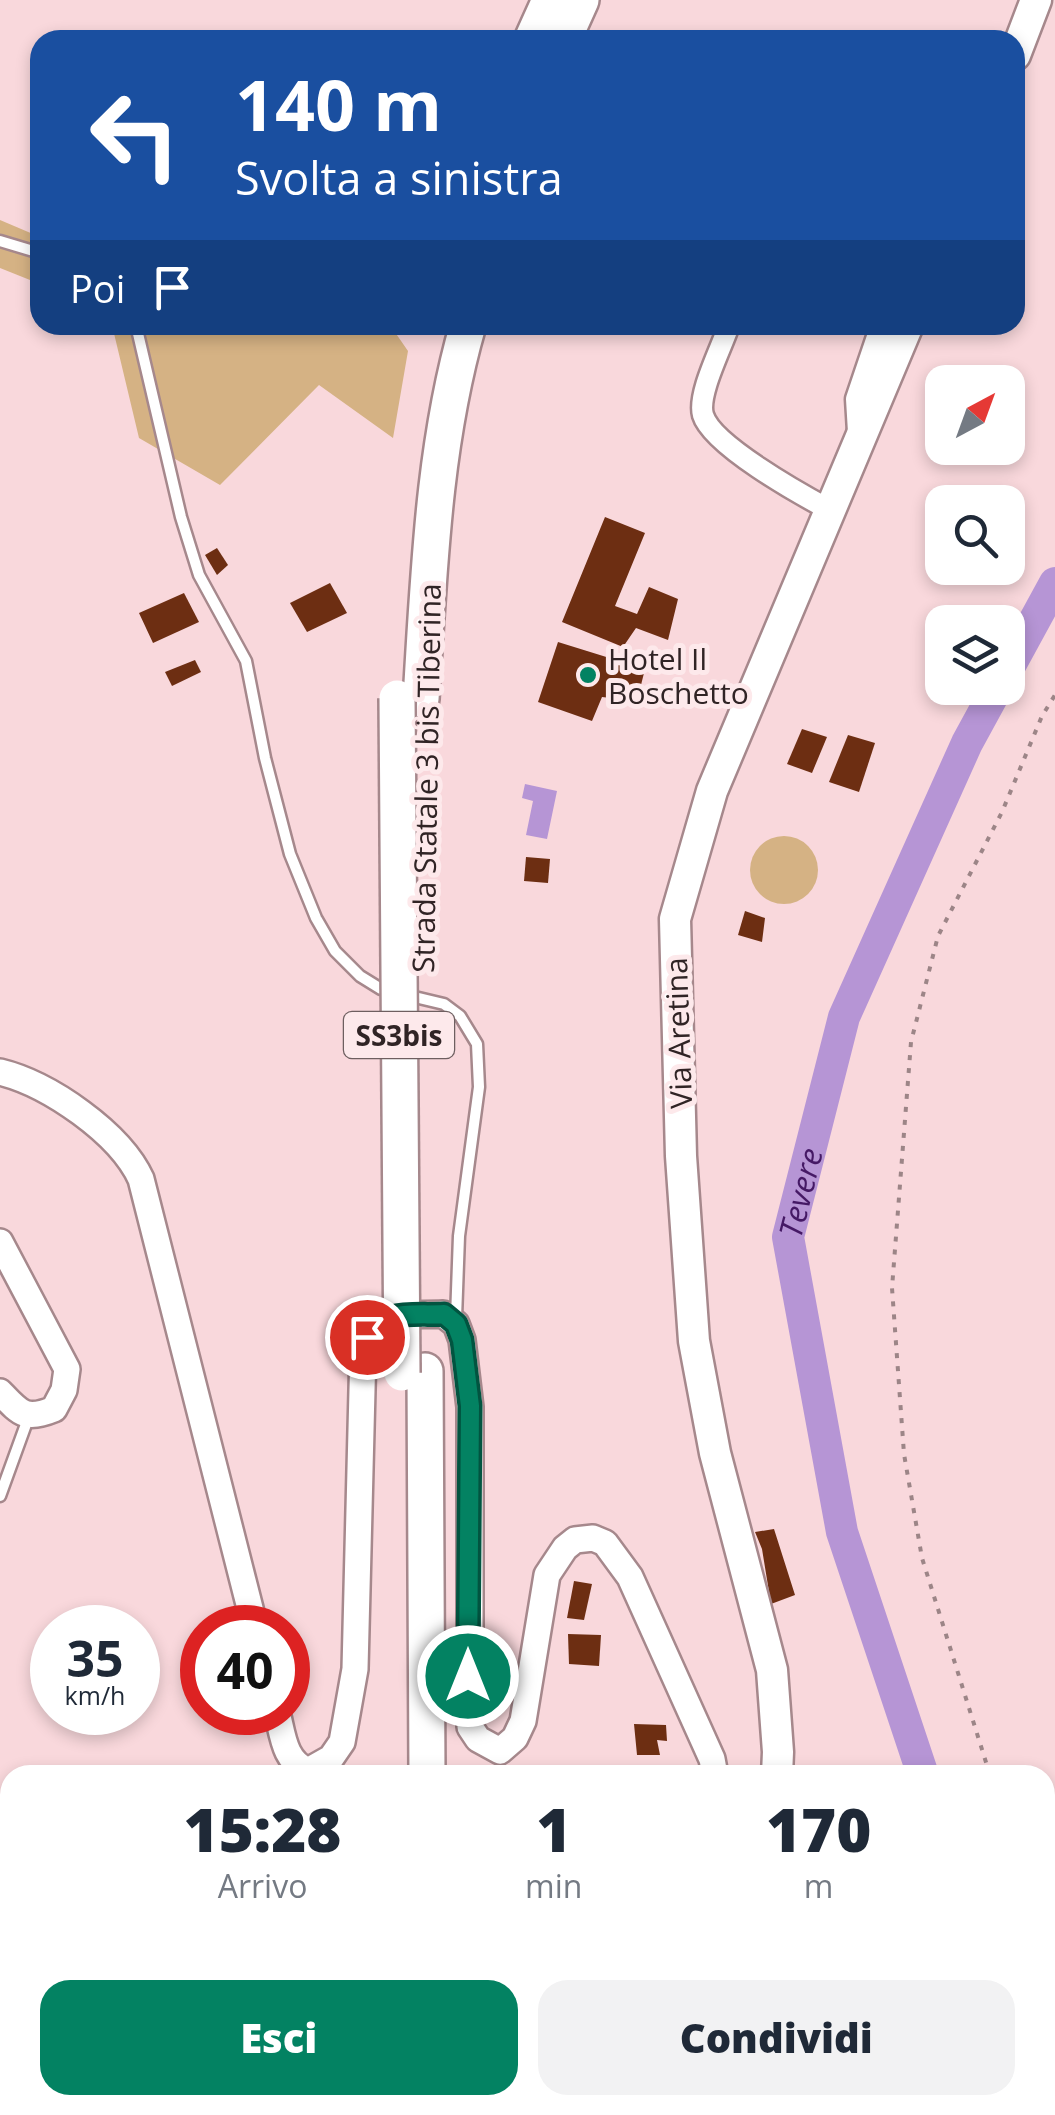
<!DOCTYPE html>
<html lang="it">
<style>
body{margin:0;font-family:"Open Sans",sans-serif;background:#f2f2f3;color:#1f2937;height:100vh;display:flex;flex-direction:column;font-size:38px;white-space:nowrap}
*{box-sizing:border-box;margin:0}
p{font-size:32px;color:#747a83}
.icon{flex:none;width:55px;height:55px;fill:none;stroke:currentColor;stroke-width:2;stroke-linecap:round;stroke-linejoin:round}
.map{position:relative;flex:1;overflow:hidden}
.sheet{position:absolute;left:0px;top:1765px;width:1055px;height:350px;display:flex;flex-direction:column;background:#fff;border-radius:30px 30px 0 0;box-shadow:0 5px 15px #0003}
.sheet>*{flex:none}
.top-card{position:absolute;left:30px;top:30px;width:995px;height:305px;border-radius:30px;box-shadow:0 5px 15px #0003;background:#1a4fa0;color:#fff;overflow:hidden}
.needle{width:65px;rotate:41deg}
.fabs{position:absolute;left:925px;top:365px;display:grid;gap:20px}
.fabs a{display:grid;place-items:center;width:100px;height:100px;border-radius:20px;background:#fff;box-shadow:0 5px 15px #0003;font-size:50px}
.speed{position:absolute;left:30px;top:1605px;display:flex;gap:20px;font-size:50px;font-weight:700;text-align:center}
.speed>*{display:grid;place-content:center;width:130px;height:130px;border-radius:50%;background:#fff;box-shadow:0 5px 15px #0003;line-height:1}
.speed small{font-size:25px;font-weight:400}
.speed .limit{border:15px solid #d22;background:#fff;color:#111}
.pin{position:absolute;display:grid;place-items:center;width:85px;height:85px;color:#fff;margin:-42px;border:5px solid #fff;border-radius:50%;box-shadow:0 2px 10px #0007}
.me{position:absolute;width:110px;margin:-55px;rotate:0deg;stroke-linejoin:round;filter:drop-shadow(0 0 8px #0008)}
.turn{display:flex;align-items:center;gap:35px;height:210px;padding:0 40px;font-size:45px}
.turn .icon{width:130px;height:130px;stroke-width:2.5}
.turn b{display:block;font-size:70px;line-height:85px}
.then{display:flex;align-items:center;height:95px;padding:0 40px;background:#0003;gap:20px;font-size:38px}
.eta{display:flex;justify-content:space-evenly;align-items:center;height:170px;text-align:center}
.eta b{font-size:60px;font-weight:800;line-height:70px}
.primary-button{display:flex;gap:20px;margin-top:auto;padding:20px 40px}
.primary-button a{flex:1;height:115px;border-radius:30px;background:#038262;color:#fff;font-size:40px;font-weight:800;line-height:115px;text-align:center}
.primary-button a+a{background:#f2f2f3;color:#1f2937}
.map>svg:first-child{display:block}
.green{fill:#d5b284}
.water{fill:#b695d5}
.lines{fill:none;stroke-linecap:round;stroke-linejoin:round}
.stream{stroke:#b695d5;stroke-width:5}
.river{stroke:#b695d5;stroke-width:32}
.building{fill:#6d2e12}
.service-casing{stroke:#a6888c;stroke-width:15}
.minor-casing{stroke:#a6888c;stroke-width:25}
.tertiary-casing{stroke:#a6888c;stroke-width:30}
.secondary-casing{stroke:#a6888c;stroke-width:35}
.trunk-casing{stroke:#a6888c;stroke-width:40}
.path{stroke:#9c8587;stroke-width:4;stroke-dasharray:5 8;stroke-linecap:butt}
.service{stroke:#fff;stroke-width:10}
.minor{stroke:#fff;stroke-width:20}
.tertiary{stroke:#fff;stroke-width:25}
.secondary{stroke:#fff;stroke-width:30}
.trunk{stroke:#fff;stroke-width:35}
.trunk-bridge-casing{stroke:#a6888c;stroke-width:40;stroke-linecap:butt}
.trunk-bridge{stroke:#fff;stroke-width:35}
.route-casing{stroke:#025440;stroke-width:25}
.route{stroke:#038262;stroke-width:18}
.poi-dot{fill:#038262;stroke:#fde9eb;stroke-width:4}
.labels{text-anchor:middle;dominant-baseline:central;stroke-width:10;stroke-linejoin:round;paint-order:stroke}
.shield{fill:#fde9eb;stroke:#6e5f60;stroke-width:2.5}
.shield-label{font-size:28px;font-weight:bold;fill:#302425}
.poi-label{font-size:30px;fill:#302425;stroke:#fde9eb;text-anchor:start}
.street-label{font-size:30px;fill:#302425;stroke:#fde9eb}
.water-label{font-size:32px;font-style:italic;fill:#451965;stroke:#fde9eb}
</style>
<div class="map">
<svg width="1055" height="2115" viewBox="0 0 1055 2115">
<rect width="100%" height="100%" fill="#f9d8dc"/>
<g class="green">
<polygon points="0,220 40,237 40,284 0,268"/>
<polygon points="112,325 390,325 408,351 393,438 319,385 220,485 139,438"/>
<circle cx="784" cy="870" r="34"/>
<polygon points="0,1877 10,1877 10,2019 0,2022"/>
</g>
<polygon class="water" points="525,784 557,791 547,839 526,835 533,801 522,798"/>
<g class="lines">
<polyline class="stream" points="1045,1955 1055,1950"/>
<g class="river">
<polyline points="1008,669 1055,583"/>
<path id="s1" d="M923,1775L842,1532L788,1237L844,1017L967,743L997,688"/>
<polyline points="1025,2105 1028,2115"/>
</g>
</g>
<g class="building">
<polygon points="605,517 645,533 615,606 637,614 649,587 678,599 668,640 636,628 623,647 562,622"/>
<polygon points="217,548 228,565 217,575 205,555"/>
<polygon points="330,583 347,613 307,632 290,603"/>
<polygon points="184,593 199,622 153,643 139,613"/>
<polygon points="558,642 645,669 637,701 602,697 592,721 538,702"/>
<polygon points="195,660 201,672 172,686 165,672"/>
<polygon points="802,729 827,737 812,773 787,764"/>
<polygon points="848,735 875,743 859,792 829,782"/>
<polygon points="526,857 550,859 548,883 524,881"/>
<polygon points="745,911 765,918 762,942 738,935"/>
<polygon points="774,1529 795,1595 771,1604 762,1549 755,1532"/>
<polygon points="574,1581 592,1584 584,1620 567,1618"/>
<polygon points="568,1634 601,1635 599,1666 569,1664"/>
<polygon points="634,1724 666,1725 667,1741 657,1740 660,1755 637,1755"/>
</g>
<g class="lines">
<defs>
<g id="service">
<polyline points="0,241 40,253"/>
<polyline points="136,325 181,517 199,575 246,661 265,758 290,854 316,918 335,951 360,976 381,989 444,1004 460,1016 477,1044 479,1087 459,1236 456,1318"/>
<polyline points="0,1496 29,1416"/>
</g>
<g id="minor">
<path d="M729,325C722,347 697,394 703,415C712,445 800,494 828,509"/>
<polyline points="858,432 856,399 881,325"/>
<polyline points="789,2105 789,2115"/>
<polyline points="829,2115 931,2105"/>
</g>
<g id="tertiary">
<path d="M0,1072C49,1084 120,1133 141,1179L255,1628"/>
<path d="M0,1242L67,1369L64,1390L54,1409C25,1421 20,1413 0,1392"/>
<path d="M277,1712C283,1736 284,1761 308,1771L331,1758L342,1742L355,1669L363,1350C376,1307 405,1316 443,1314L456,1324L462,1340L470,1407V1727L478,1739L500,1751L515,1738L523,1721L547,1575L565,1548L575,1540L593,1538L605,1543L630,1577L712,1759L715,1775"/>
</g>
<g id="secondary">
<polyline points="1015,55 1036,0"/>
<polyline points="777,1775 778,1752 772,1670 715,1453 694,1341 681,1156 675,919 712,791 908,325"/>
<polyline points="764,2105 765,2115"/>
</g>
<g id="trunk">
<polyline points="532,40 550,0"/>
<polyline points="563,40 581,0"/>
<path d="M421,699C429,574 433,446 468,325"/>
<polyline points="425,1371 427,1775"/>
<polyline points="406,2105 406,2115"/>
</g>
</defs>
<use href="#service" class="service-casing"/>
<use href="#minor" class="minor-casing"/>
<use href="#tertiary" class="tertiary-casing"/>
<use href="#secondary" class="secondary-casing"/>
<use href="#trunk" class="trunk-casing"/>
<g class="path">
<polyline points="990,1775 922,1558 904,1454 892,1288 911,1042 938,936 1002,812 1042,716 1055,695"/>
<polyline points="1045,1954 1055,1986"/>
</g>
<use href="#service" class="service"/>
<use href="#minor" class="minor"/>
<use href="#tertiary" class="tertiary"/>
<use href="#secondary" class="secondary"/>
<use href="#trunk" class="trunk"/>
<defs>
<polyline id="trunk-bridge" points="397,698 402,1373"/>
</defs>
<use href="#trunk-bridge" class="trunk-bridge-casing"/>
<use href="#trunk-bridge" class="trunk-bridge"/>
</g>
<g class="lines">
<defs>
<path id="route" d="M367,1337C384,1308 413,1316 444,1314L456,1324L462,1340L470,1406L468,1676"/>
</defs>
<use href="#route" class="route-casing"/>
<use href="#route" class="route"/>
</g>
<circle class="poi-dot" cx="588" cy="675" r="10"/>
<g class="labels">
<rect class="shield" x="344" y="1012" width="110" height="46" rx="8"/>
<g class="shield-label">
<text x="399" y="1035">SS3bis</text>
</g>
<g class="poi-label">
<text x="608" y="658">Hotel Il<tspan x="608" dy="34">Boschetto</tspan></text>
</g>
<g class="street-label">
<text transform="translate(426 778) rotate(-89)">Strada Statale 3 bis Tiberina</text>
<text transform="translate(678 1033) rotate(-92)">Via Aretina</text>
</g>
<g class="water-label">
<text stroke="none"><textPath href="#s1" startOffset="602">Tevere</textPath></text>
</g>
</g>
</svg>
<div class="fabs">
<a><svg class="needle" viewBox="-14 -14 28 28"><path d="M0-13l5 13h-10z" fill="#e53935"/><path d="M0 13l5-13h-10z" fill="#747a83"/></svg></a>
<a><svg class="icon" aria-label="search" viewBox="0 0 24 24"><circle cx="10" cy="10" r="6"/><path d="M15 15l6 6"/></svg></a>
<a><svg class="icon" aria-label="layers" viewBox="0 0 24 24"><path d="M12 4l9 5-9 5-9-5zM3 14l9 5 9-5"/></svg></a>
</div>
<div class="speed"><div>35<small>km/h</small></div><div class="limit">40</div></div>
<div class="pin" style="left:367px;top:1337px;background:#d93025"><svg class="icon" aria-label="arrive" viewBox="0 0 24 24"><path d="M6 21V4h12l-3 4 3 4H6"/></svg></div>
<svg class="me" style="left:468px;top:1676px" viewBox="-20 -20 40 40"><circle r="17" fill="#038262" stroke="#fff" stroke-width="3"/><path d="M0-11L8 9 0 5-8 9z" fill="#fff"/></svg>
<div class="top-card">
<div class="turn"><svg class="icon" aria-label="left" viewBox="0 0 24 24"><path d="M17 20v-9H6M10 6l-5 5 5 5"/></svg><div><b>140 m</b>Svolta a sinistra</div></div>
<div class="then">Poi<svg class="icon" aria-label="arrive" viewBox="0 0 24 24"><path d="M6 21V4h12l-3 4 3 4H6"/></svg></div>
</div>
<section class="sheet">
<div class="eta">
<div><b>15:28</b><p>Arrivo</p></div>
<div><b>1</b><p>min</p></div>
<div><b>170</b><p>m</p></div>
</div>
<div class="primary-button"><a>Esci</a><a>Condividi</a></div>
</section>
</div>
